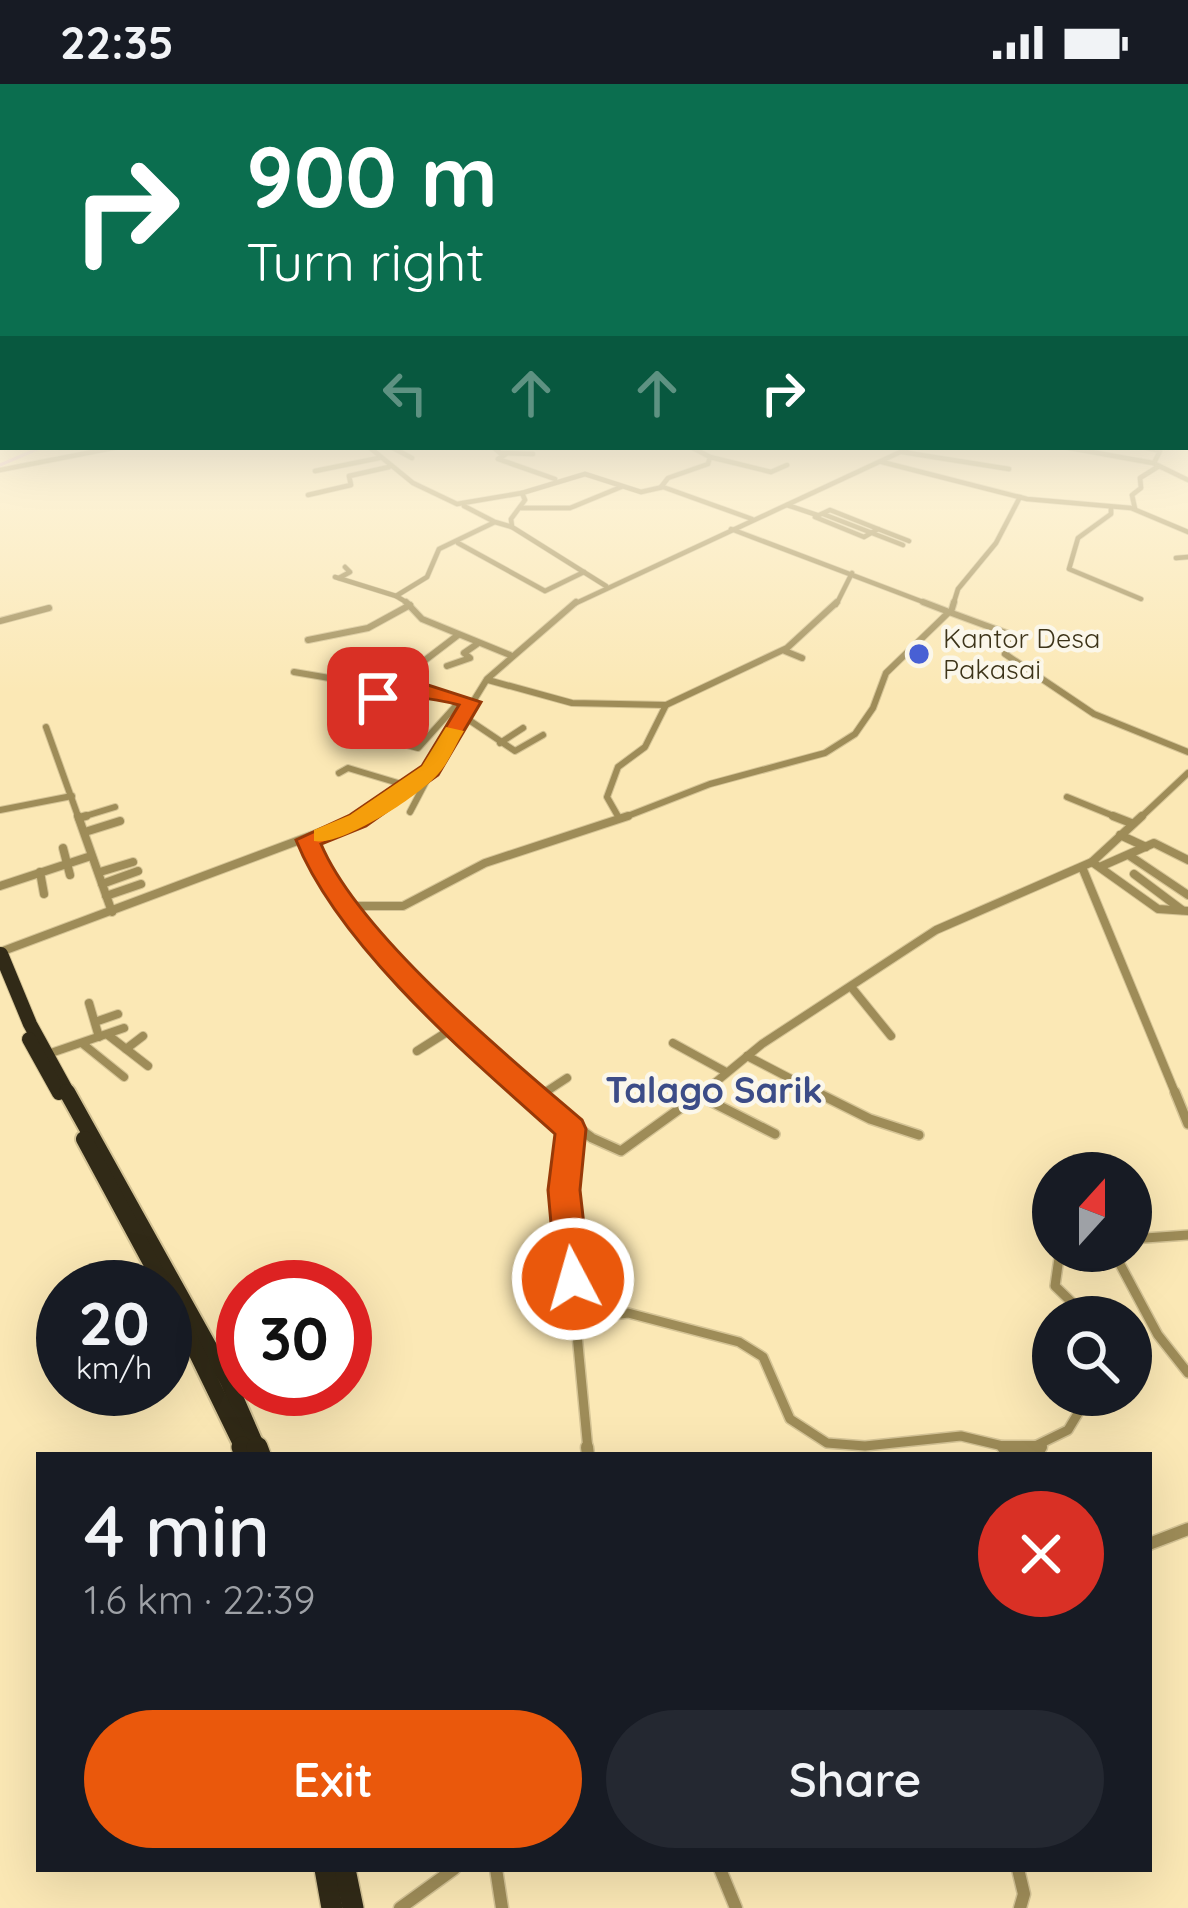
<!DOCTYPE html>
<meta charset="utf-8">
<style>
body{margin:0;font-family:Quicksand,sans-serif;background:#242831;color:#f1f3f6;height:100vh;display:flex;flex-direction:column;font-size:45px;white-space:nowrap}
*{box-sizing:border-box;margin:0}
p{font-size:39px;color:#9ea1a6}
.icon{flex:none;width:66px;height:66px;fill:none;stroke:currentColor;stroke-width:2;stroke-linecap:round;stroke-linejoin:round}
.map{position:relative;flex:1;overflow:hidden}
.panel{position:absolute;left:36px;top:1368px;width:1116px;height:420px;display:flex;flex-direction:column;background:#171b24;border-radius:0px;box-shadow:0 12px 48px #0002}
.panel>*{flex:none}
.hud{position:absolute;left:0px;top:0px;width:1188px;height:366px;box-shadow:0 12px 48px #0002;background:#0b6e4f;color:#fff;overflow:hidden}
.needle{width:78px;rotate:21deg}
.tools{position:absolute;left:1032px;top:1068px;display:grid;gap:24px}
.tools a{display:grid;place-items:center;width:120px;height:120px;border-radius:50%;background:#171b24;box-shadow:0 12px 48px #0002;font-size:60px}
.speed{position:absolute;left:36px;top:1176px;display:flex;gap:24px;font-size:60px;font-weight:700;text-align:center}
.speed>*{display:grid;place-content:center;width:156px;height:156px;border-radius:50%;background:#171b24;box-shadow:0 12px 48px #0002;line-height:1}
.speed small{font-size:30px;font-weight:400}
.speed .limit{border:18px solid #d22;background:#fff;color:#111}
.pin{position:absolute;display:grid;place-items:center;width:102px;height:102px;color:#fff;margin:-51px;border-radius:24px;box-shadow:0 6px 18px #0006}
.me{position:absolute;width:132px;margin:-66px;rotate:354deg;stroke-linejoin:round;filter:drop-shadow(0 0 9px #0008)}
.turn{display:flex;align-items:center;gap:42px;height:252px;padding:0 48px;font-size:54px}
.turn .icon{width:156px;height:156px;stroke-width:2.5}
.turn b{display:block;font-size:84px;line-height:102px}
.lanes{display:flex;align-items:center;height:114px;padding:0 48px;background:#0003;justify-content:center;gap:60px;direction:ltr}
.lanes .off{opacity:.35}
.round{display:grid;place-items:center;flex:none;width:126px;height:126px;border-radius:63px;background:#242831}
.summary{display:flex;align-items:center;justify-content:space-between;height:204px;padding:0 48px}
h1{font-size:72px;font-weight:600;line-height:90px}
.action{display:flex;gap:24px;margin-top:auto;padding:24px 48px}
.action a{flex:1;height:138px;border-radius:72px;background:#ea580c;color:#fff;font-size:48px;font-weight:600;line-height:138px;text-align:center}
.action a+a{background:#242831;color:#f1f3f6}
.status{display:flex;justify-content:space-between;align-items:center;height:84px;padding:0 60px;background:#171b24;direction:ltr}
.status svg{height:33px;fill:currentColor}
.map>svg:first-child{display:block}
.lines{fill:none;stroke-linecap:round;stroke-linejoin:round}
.stream{stroke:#dea0d7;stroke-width:3}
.minor-far4-casing{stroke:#d5c496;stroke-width:6}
.minor-far3-casing{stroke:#d5c496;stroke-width:8}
.minor-far2-casing{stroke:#d5c496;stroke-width:10}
.minor-far1-casing{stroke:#d5c496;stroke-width:12}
.minor-casing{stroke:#d5c496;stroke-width:15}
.highway-far2-casing{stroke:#d5c496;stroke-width:16}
.highway-far1-casing{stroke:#d5c496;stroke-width:20}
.highway-casing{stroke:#d5c496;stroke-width:24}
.minor-far4{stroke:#9e8c58;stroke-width:4.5}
.minor-far3{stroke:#9e8c58;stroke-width:6}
.minor-far2{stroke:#9e8c58;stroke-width:8}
.minor-far1{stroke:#9e8c58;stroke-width:9}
.minor{stroke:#9e8c58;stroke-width:12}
.highway-far2{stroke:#312a17;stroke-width:14}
.highway-far1{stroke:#312a17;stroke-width:16}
.highway{stroke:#312a17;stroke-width:21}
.route{fill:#ea580c;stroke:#983908;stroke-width:3}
.slow{fill:#f59e0b}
.poi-dot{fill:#4860d4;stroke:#fbf7ea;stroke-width:4.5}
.labels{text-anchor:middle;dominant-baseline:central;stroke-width:9;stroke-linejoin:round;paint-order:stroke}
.far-poi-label{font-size:27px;fill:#3d3419;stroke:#fbf7ea;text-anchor:start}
.quarter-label{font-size:36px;font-weight:bold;fill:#3c4c87;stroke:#fbf7ea}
</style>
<div class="status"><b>22:35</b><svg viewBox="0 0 49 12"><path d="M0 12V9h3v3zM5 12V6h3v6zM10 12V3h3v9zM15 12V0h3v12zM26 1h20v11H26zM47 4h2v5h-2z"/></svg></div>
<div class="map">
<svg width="1188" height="1824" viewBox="0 0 1188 1824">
<rect width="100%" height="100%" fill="#fbe8b5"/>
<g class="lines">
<polyline class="stream" points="0,381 42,363"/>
<defs>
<g id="minor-far4">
<polyline points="369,363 413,399 457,420 522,409 525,416 511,435 512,443 606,502"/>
<polyline points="493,363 500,369 533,370"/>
<polyline points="1064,363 1153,379 1188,396"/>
<polyline points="1144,363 1160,367 1154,379"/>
<polyline points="393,364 412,374"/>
<polyline points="902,368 1009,385"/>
<polyline points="506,370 498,375 555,395"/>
<polyline points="710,373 771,388 787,381"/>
<polyline points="882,378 1027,415 1131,424 1188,448"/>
<polyline points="0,386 118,363"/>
<polyline points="315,387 379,374"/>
<polyline points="661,403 668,394 708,380 710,373 691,363"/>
<polyline points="522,409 585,390 641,408 663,403 752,435"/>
<polyline points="308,411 351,401 349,392 389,383"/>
<polyline points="787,421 817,431"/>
<polyline points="464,422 493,437"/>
<polyline points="1111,423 1111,430 1078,454 1069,485 1141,515"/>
<polyline points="521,424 570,424 621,403"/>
<polyline points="1135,425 1132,411 1141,404 1140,394 1159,382"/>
<polygon points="830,426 878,445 864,453 815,433"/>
<polyline points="823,430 903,461"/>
<polyline points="731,445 931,521"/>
<polyline points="878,445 909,457"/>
<polyline points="458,459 545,507 584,488"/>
<polyline points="1176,474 1188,473"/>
<polyline points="335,493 396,512"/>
<polyline points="339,494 350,488 345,483"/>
<polyline points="411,521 396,512 427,493 439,465 495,438 512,443"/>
<polyline points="572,521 911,363"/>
<polyline points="836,521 852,489"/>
<polyline points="953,521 958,505 996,459 1020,413"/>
</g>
<g id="minor-far3">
<polyline points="406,518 422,535 510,571"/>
<polyline points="949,528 1017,553 1005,570 1094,630 1188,668"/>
<polyline points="951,528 954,518"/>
<polyline points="0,537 49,524"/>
<polyline points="308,556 368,544 410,521"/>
<polyline points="785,567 802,574"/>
<polyline points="447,582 470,574 464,569 477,560"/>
<polyline points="294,588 471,618"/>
<polyline points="488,596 572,619 666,621"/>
<polyline points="405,607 424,585 420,580 458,551"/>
<polyline points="358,629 360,620 394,607"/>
<polyline points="463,632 515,667 543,651"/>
<polyline points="46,643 79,735"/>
<polyline points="380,654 418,664 461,616"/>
<polyline points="500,659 523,644"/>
<polyline points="339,689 348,684 408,702"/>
<polyline points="1067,713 1121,735"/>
<polyline points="0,726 72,712"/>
<polyline points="410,728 431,688"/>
<polyline points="79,734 115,723"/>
<polyline points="619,734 607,713 618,683 645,663 666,621 787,564 837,518"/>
<polyline points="360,735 431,686 487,595 576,518"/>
<polyline points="620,735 710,700 825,669 855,650 873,624 886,589 949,528 923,518"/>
<polyline points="1139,735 1188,689"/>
</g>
<g id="minor-far2">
<polyline points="78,732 112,828"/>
<polyline points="1113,732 1131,739"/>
<polyline points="79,734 86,732"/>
<polyline points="85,748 120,737"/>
<polyline points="1120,751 1146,763"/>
<path d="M308,756C350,858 449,942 533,1011"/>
<polyline points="63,764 70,791"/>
<polyline points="1130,772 1188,811"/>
<polyline points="1092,778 1158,825 1188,827"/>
<polyline points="1102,782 1154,759 1188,776"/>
<polyline points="1082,783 1176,1011"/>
<polyline points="40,788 44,810"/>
<polyline points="100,788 133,778"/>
<polyline points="1134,790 1182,826"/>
<polyline points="102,800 138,787"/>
<polyline points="0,802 91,772"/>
<polyline points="106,812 141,800"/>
<polyline points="345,822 403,822 485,779 628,732"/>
<polyline points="3,867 364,732"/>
<polyline points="852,904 891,952"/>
<polyline points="89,919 99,953"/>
<polyline points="95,938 118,930"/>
<polyline points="108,951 148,982"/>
<polyline points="673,959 726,988"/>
<polyline points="83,960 124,993"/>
<polyline points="126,965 143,952"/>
<polyline points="417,967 458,941"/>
<polyline points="48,970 124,944"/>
<polyline points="747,972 822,1011"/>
<polyline points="541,1011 567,994"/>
<polyline points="700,1011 762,960 936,846 1092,778 1142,732"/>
</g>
<g id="minor-far1">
<polyline points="529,1008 592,1054 621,1067 703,1008"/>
<polyline points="816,1008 870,1035 919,1051"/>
<polyline points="1175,1008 1188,1040"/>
<polyline points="698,1011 775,1050"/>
<polyline points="536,1014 546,1008"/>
<polyline points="571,1045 565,1124 588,1366"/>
<polyline points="1131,1155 1188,1151"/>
<polyline points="1060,1167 1055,1202 1087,1233"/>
<polyline points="1113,1167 1158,1251 1188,1289"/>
<polyline points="576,1251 605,1232 628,1229 739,1258 763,1273 790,1335 827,1359 865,1362 961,1352 1020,1366"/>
<polyline points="1027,1366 1068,1346 1089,1311"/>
</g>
<g id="minor">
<polyline points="587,1363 588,1371"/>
<polyline points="1003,1363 1041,1363"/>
<polyline points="1149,1460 1188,1445"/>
<polyline points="496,1785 502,1824"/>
<polyline points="720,1785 736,1824"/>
<polyline points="1018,1785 1024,1810 1020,1824"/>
<polyline points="400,1824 454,1785"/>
</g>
<g id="highway-far2">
<polyline points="1,870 30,940 69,1011"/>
<polyline points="29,955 59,1009"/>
</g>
<g id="highway-far1">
<polyline points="67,1008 228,1297 258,1366"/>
<polyline points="84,1055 164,1203"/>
<polyline points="165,1204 244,1366"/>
</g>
<g id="highway">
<polyline points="242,1363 246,1371"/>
<polyline points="257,1363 260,1371"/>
<polyline points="325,1785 332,1824"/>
<polyline points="345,1785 353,1824"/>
</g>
</defs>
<use href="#minor-far4" class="minor-far4-casing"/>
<use href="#minor-far3" class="minor-far3-casing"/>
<use href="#minor-far2" class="minor-far2-casing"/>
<use href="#minor-far1" class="minor-far1-casing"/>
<use href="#minor" class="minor-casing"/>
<use href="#highway-far2" class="highway-far2-casing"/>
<use href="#highway-far1" class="highway-far1-casing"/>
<use href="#highway" class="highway-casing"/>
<use href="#minor-far4" class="minor-far4"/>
<use href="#minor-far3" class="minor-far3"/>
<use href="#minor-far2" class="minor-far2"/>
<use href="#minor-far1" class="minor-far1"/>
<use href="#minor" class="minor"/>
<use href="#highway-far2" class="highway-far2"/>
<use href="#highway-far1" class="highway-far1"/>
<use href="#highway" class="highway"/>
</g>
<linearGradient id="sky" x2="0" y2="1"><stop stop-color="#a4ace1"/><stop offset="0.58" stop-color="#fdf5de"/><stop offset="1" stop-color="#fdf5de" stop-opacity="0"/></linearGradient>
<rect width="1188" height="609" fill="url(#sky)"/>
<path class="route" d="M397,600L428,601L481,618L438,691L366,742L321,760C359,850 505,970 582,1036L586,1045L580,1106L590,1195L585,1206L573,1211L561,1206L556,1195L548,1106L555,1050C470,974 338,862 296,756L350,731L422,682L459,621C429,613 408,611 378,620L368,614Z"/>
<path class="slow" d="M446,643L464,647C456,660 449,678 439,689C421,711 341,763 314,757V746L350,731L422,682Z"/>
<circle class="poi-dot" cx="919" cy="570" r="12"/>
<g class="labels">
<g class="far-poi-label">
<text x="943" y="554">Kantor Desa<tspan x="943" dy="31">Pakasai</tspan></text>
</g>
<g class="quarter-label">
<text x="714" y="1005">Talago Sarik</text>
</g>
</g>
</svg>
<div class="tools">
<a><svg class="needle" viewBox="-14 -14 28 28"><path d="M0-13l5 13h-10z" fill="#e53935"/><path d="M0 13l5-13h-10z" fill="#9ea1a6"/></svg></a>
<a><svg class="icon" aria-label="search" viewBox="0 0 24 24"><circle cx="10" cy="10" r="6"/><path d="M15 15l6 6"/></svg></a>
</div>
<div class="speed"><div>20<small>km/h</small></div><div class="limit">30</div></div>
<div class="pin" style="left:378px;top:614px;background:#d93025"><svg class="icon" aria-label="arrive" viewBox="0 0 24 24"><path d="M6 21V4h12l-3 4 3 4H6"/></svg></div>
<svg class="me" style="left:573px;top:1195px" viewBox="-20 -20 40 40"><circle r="17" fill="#ea580c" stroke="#fff" stroke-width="3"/><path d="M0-11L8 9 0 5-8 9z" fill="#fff"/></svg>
<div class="hud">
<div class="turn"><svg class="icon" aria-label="right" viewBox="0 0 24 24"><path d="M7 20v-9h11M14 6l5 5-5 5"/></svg><div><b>900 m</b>Turn right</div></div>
<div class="lanes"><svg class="icon off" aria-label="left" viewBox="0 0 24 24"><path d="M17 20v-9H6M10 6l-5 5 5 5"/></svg><svg class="icon off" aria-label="ahead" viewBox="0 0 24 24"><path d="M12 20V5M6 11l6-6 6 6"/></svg><svg class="icon off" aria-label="ahead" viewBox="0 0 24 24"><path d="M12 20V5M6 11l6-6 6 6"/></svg><svg class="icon" aria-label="right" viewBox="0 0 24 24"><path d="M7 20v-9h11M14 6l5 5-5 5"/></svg></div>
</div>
<section class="panel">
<div class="summary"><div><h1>4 min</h1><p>1.6 km · 22:39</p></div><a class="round" style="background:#d93025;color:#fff"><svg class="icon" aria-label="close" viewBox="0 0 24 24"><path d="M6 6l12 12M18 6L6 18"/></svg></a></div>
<div class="action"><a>Exit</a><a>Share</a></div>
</section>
</div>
